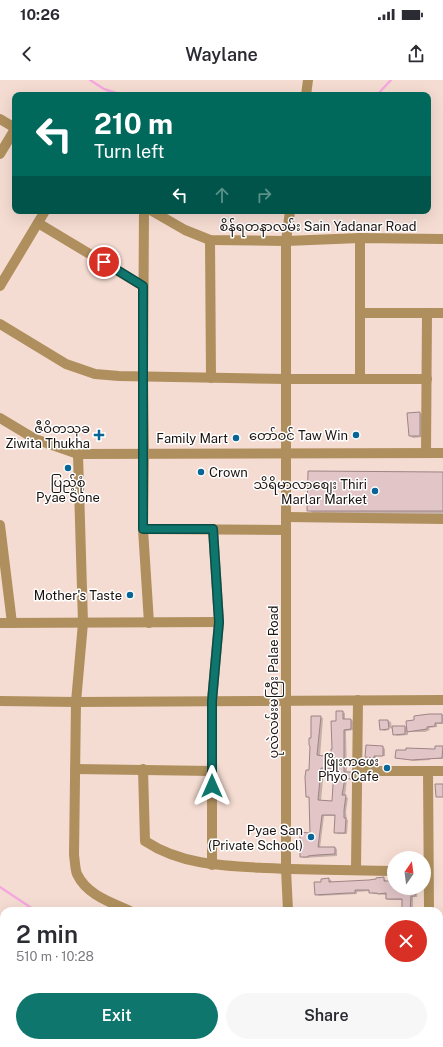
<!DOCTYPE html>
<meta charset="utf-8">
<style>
body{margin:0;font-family:"Public Sans","Noto Sans Myanmar",sans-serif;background:#f7f7f7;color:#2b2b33;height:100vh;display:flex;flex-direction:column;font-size:15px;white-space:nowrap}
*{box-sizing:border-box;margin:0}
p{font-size:13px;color:#7c7c81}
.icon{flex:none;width:22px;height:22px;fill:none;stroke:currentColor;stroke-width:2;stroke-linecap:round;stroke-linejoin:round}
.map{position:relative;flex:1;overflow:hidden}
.sheet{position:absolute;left:0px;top:827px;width:443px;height:140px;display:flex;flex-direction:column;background:#fff;border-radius:12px 12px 0 0;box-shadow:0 4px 16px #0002}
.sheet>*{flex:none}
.banner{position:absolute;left:12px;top:12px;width:419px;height:122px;border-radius:8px;box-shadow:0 4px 16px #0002;background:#00695c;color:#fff;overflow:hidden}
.needle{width:26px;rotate:14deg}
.controls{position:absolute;left:387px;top:771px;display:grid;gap:8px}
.controls a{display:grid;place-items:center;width:44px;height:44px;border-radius:50%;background:#fff;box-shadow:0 4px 16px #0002;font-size:20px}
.pin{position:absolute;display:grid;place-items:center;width:34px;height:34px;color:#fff;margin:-17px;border:2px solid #fff;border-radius:50%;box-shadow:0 1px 4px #0007}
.me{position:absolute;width:44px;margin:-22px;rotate:0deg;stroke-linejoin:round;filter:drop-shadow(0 0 3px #0008)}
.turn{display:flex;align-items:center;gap:14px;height:84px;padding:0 16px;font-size:18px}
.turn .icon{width:52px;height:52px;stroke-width:2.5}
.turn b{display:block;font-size:28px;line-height:34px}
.lanes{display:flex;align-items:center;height:38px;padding:0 16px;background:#0003;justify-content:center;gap:20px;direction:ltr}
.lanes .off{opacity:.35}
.round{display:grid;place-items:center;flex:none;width:42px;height:42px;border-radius:21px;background:#f7f7f7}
.overview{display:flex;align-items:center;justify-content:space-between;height:68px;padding:0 16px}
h1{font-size:24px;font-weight:600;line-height:30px}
.action{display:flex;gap:8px;margin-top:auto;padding:8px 16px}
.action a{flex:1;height:46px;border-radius:24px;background:#0f766e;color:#fff;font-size:16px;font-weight:600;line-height:46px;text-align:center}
.action a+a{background:#f7f7f7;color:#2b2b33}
.status{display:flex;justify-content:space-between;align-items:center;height:28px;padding:0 20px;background:#fff;direction:ltr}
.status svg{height:11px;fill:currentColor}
header{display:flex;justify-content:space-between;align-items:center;height:52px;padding:0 16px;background:#fff;font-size:18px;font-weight:600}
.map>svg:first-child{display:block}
.shadow{fill:#0003;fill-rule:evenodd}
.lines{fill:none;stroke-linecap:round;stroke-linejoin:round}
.stream{stroke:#f6a8de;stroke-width:2.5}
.building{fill:#e1c5c7;stroke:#9e8486;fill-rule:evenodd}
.minor{stroke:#af8f5d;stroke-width:10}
.route-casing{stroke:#0a4d48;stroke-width:10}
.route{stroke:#0f766e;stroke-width:7}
.poi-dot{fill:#076695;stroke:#fff;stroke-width:1.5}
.labels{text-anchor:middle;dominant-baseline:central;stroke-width:3;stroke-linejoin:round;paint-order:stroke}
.street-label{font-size:13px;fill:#1b130f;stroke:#fff}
.poi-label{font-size:13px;fill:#1b130f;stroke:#fff;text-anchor:end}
</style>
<div class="status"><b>10:26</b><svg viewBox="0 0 49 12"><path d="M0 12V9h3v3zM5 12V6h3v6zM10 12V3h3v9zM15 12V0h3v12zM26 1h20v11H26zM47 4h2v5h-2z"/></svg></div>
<header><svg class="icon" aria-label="back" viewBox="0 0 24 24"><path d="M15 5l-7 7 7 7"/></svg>Waylane<svg class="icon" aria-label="share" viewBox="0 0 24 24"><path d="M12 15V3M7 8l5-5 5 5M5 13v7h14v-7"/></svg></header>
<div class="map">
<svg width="443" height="967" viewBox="0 0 443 967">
<rect width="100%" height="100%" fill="#f5dcd2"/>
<g class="shadow">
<polygon points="420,333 423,335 423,357 413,358 410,356"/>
<polygon points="443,393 443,434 315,434 308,430"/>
<path d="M342,632L345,633V640H351L354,641V650L346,651V654L347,693L353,695V700L347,699L345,716L348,718L346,732L347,740H348L347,754H338L335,752L336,736H324L320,768H335L337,769V776L303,778L301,776L311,754L309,718L307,716L312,659L320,637L323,638L320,677L332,678L337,642ZM324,689L335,690L333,722L321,721Z"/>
<polygon points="429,635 443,635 443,644 437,644 437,647 429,648 430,650 425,652 410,652 408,651 408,655 397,656 394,654 405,647 408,648 415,641"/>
<polygon points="388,641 391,642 392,649 385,645 384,647 389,650 384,651 381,649"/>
<polygon points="383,667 385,669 385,676 376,676 376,678 366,677"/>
<polygon points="436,667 443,667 443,679 430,679 430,680 414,681 396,677 436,670"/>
<polygon points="383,798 386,800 386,802 394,802 394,808 418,808 417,817 413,817 413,830 422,830 425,831 403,831 403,820 390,820 387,819 387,815 373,814 370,811 357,812 357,814 319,816 316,814 323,803 329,799 332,801 332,803 369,801"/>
<polygon points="382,827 385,829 385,831 368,831 376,831 376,828"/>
<rect x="373" y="963" width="27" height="4"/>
</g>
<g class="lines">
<g class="stream">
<polyline points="90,0 104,9 122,15"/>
<polyline points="377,15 391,0"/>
<polyline points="0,807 36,831"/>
<polyline points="439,934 443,937"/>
<polyline points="435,967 435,963"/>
</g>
</g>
<g class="building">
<polygon points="420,332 420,356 409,356 407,333"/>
<polygon points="308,391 443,392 443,431 307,431"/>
<path d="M336,631H343V639H351V649L344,650V692H351V699L345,698L342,715H346L344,730V738H346L345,753H334L335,735H322L318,767H335V774L317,775L308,776V777H300V752L310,753L309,717H306L305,697L306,690H309L310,666L309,665V658H311V636H321L317,675L331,677V669H332L331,641H336ZM321,688L334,689L332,721L318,720Z"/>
<polygon points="429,634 442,634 442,643 435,643 435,646 427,647 427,649 407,652 406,641 414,640 414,636"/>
<polygon points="379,640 388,640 389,649 380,650"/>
<polygon points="392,646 405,646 405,654 393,655"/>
<polygon points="366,665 383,666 383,676 374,676 374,678 365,677"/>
<polygon points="435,666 443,666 442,678 411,680 395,678 396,670 406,670 406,668 435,669"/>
<polygon points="435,704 443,704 443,717 436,717"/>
<polygon points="384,797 384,801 392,801 392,803 394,803 394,808 415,808 415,816 411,816 410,831 402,831 402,819 386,819 386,813 378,814 377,813 369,813 369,810 355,810 355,813 348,813 315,815 314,802 321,802 321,799 329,798 329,802 369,800 376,799 376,798"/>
</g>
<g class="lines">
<g class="minor">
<polyline points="306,15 308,0"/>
<polyline points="0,39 15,48"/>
<polyline points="0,74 15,49"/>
<polyline points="144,131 143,297 144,374 143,449 149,543"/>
<polyline points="152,131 185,150 210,160 286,161 360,158 443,159"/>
<polyline points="38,143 143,206"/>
<polyline points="360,158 360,299"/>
<polyline points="210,160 211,298"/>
<polyline points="0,206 45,131"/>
<polyline points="360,233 443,233"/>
<polyline points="0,244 66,284 95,294 119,296 287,299 427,299"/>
<polyline points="0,338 35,359 78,374 443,373"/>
<polyline points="426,373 427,233"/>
<path d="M78,374L83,543L76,622L74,775C75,781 75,789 77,794C87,815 110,822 130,831"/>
<polyline points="286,437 443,439"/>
<polyline points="0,445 12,543"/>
<polyline points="143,449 286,450"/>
<polyline points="0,543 219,542"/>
<polyline points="0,621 76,622 443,620"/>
<polyline points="75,689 212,691"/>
<path d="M143,689L145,761C181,785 224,786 266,788C308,790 351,790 394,791"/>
<polyline points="357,691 443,691"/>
<polyline points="428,691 429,831"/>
<polyline points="212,785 212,621 219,542 213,449"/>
<polyline points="356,790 358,620"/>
<polyline points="288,831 286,789 286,161 290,131"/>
<polyline points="439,862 443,862"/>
<polyline points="204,963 204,967"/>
<polyline points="285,963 286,967"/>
<polyline points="363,967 363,963"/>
</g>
</g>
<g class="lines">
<defs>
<polyline id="route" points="104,182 143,206 143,449 213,449 219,542 212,621 212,706"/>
</defs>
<use href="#route" class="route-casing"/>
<use href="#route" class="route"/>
</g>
<g class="poi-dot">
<path d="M97 349h4v4h4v4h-4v4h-4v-4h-4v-4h4z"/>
<circle cx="356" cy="355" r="4"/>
<circle cx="236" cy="358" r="4"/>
<circle cx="68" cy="388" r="4"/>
<circle cx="201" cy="392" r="4"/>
<circle cx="375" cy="411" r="4"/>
<circle cx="130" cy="515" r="4"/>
<circle cx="387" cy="688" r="4"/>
<circle cx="311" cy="757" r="4"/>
</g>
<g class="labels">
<g class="street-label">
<text x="318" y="146">စိန်ရတနာလမ်း Sain Yadanar Road</text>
<text transform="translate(273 602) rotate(-90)">ပုလဲလမ်းမကြီး Palae Road</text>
</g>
<g class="poi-label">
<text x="90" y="348">ဇီဝိတသုခ<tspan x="90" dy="15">Ziwita Thukha</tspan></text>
<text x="348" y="355">တော်ဝင် Taw Win</text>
<text x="228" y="358">Family Mart</text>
<text x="209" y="392" text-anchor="start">Crown</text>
<text x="68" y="402" text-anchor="middle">ပြည့်စုံ<tspan x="68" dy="15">Pyae Sone</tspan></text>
<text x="367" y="404">သိရိမာလာစျေး Thiri<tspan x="367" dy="15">Marlar Market</tspan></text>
<text x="122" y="515">Mother's Taste</text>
<text x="379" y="681">ဖြိုးကဖေး<tspan x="379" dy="15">Phyo Cafe</tspan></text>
<text x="303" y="750">Pyae San<tspan x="303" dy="15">(Private School)</tspan></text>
</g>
</g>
</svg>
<div class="controls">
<a><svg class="needle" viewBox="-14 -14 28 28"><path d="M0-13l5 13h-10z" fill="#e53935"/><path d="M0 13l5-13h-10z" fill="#7c7c81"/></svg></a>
</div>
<div class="pin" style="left:104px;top:182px;background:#d93025"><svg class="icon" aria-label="arrive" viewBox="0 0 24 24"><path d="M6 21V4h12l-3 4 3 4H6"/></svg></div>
<svg class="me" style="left:212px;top:706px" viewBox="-20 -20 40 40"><path d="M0-17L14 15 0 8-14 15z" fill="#0f766e" stroke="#fff" stroke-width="4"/></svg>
<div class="banner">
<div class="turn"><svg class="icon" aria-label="left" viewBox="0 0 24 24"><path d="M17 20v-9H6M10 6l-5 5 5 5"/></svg><div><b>210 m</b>Turn left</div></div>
<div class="lanes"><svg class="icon" aria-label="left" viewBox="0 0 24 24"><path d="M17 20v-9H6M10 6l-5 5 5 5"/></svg><svg class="icon off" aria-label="ahead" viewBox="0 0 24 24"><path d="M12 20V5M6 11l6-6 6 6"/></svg><svg class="icon off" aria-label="right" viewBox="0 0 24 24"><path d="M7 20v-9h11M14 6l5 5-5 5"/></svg></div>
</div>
<section class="sheet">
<div class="overview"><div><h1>2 min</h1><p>510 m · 10:28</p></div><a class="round" style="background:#d93025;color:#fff"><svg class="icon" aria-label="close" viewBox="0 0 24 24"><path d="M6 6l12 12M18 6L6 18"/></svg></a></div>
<div class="action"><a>Exit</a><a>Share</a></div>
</section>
</div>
